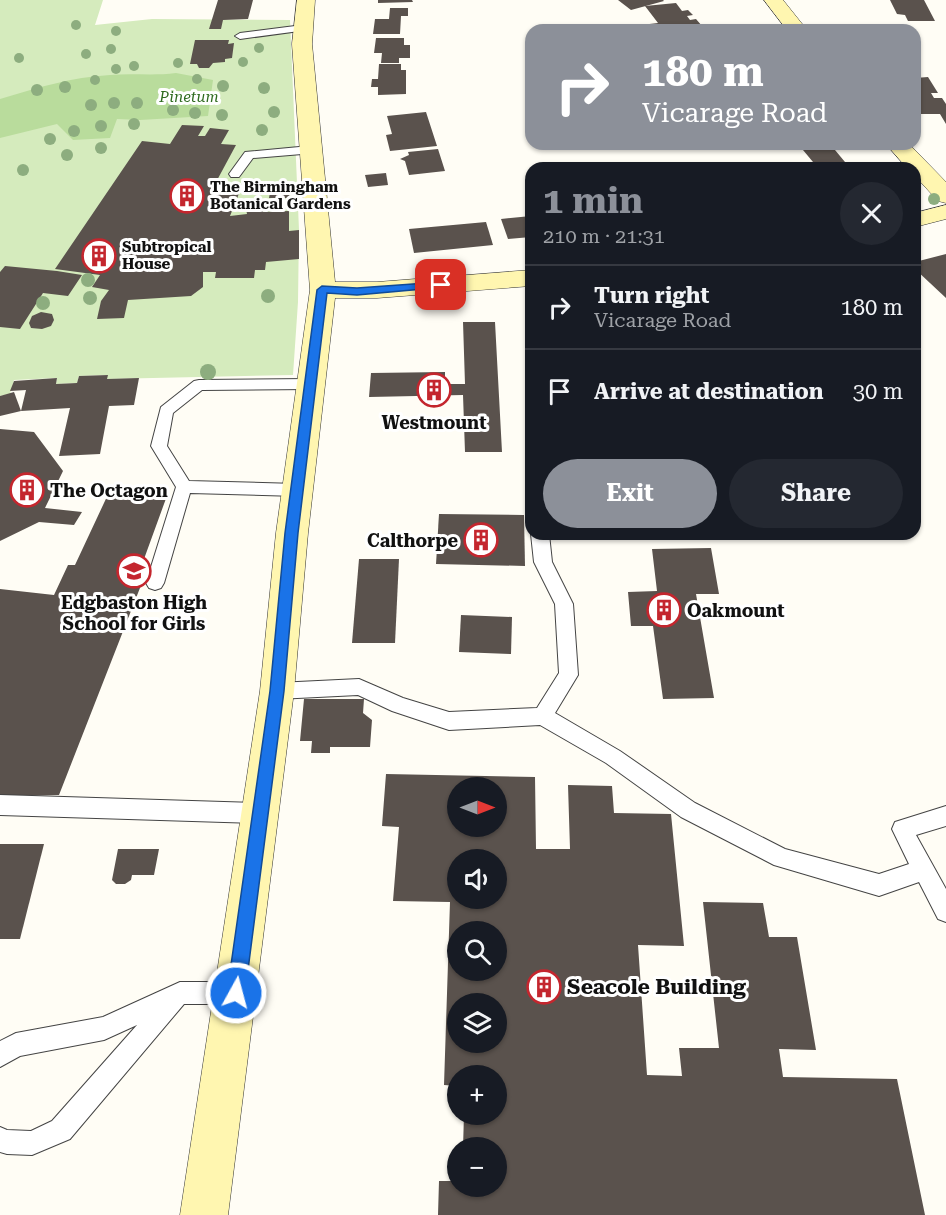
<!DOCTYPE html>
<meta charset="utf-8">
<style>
body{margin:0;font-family:"Roboto Serif",serif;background:#242831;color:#f1f3f6;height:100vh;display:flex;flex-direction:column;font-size:22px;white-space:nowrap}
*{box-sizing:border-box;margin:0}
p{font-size:20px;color:#9ea1a6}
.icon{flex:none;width:33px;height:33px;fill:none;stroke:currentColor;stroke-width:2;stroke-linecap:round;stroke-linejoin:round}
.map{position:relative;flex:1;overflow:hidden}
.drawer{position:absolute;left:525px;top:162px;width:396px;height:378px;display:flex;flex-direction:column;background:#171b24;border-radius:18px;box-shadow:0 2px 4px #0004}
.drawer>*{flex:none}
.top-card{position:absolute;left:525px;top:24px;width:396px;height:126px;border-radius:18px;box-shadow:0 2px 4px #0004;background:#8c9099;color:#fff;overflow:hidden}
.needle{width:39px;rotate:90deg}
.buttons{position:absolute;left:447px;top:777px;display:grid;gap:12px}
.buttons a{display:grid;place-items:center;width:60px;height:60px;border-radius:50%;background:#171b24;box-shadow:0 2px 4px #0004;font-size:30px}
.pin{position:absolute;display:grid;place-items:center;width:51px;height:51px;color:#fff;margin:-26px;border-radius:12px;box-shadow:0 3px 9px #0006}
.me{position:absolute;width:66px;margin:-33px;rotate:7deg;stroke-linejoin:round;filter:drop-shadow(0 0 4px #0008)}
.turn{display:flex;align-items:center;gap:21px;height:126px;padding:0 18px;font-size:27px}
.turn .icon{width:78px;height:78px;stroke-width:2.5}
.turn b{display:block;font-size:42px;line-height:51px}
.round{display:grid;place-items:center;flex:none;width:63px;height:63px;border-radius:32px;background:#242831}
.headline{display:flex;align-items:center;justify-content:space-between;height:102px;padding:0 18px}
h1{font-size:36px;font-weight:700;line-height:45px;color:#8c9099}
.primary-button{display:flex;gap:12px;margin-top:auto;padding:12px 18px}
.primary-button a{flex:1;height:69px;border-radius:36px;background:#8c9099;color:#fff;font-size:24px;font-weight:700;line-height:69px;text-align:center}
.primary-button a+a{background:#242831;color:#f1f3f6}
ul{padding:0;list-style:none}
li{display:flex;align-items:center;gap:18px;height:84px;padding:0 18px;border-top:2px solid #363941}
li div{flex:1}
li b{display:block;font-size:22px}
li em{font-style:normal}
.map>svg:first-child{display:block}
.green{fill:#d5ebbd}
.forest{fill:#b9dc9c}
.building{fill:#5a524d;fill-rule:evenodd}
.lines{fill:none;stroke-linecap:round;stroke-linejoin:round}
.lane-casing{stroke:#444;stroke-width:2}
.secondary-casing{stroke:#333;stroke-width:1}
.lane{fill:#fff;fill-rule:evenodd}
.secondary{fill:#fff6b0;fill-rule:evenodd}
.tree{fill:#8dad7f}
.route{fill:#1a73e8;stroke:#114b97;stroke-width:1.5}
.labels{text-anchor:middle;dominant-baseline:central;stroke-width:6;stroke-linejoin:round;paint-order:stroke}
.far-park-label{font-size:15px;font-style:italic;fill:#2f6b1f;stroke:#fff}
.far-poi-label{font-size:15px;font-weight:bold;fill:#111;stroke:#fff;text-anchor:start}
.poi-label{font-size:18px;font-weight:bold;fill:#111;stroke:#fff}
.near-poi-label{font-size:21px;font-weight:bold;fill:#111;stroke:#fff;text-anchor:start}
</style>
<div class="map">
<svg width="946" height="1215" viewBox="0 0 946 1215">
<rect width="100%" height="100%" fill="#fffdf5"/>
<polygon class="green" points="0,0 103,0 95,25 152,19 290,20 299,230 298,302 293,375 107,379 107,375 79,376 77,383 56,384 57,378 14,380 10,394 0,396"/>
<path class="forest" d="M176,73L213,80L208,116L140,120L117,119L110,138L73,140L57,124L0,138V99C36,88 72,77 110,75C132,73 154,76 176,73Z"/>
<g class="building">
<polygon points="218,0 253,0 248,19 223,20 221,29 209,29"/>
<polygon points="378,0 412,0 413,2 378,3"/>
<polygon points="618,0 663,0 664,1 631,10"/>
<polygon points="890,0 924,0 935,21 908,21 905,15 897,14"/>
<polygon points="676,3 682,11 688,10 693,15 687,16 690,20 696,19 702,26 645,30 641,25 658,23 645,6"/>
<polygon points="390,8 408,8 408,16 401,16 400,34 373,34 375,19 389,19"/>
<polygon points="376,38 404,38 404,45 410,45 410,58 399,58 399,63 381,63 382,53 374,53"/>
<polygon points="195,40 229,40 228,44 234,43 232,58 225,59 225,62 213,63 209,68 199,68 197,64 190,64"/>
<polygon points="379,64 401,64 401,70 406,70 406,94 378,95 378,87 371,87 372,79 378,79"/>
<polygon points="928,77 938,93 931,93 934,98 942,98 946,104 946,124 940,114 921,114 915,103 915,78"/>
<polygon points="426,112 437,146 390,151 386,135 392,134 387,116"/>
<polygon points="182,125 204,126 198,136 205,136 210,128 229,130 221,144 236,145 215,184 242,186 230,216 247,214 246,209 263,208 263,212 289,211 289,231 299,230 299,259 266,262 265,270 255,270 254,278 215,278 216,272 203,272 203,287 191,296 128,300 124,318 97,319 101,301 109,290 92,287 100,275 55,269 142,141 170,144"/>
<polygon points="798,144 830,144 845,162 839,163 843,168 818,168"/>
<polygon points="438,149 445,171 409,175 405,161 400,159 409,155 408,152"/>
<polygon points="386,173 388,185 368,187 365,175"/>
<polygon points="272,182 292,182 289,198 269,198"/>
<polygon points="531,216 531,237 508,239 501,219"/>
<polygon points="486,222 493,245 414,253 409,229"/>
<polygon points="946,254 946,298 915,269 915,262"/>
<polygon points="5,266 57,271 82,275 68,296 43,293 20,329 0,327 0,272"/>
<polygon points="41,312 52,314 54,320 51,326 42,329 31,328 29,323 32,316"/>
<polygon points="463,322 495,322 502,452 465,452 463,395 369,397 371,373 445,372 445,384 465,384"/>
<polygon points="108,375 107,379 139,378 134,405 109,406 100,454 59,456 70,408 21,411 26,390 10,391 14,381 57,378 56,384 77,383 79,376"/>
<polygon points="14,392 21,411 0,416 0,396"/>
<polygon points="0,429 34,432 63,471 45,508 82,512 74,525 39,522 0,541"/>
<polygon points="111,488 168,493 140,570 147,570 59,795 0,796 0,589 54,595 68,565 75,565"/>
<polygon points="439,514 524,515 525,566 436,564"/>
<polygon points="711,548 719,594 696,594 714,698 663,699 653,626 631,626 628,592 657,591 652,549"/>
<polygon points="359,559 399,559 395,643 352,643"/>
<polygon points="461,615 512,617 511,654 459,652"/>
<polygon points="304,699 364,699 363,713 372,720 370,747 330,747 330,753 311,753 312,741 300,741"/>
<path d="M386,774L535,777L536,849H570L568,785L612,786L614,813L671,814L684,946L638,945L647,1075L682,1076L679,1048H719L703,902L763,903L769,937H797L816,1050L779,1049L783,1077L897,1079L925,1215H438L439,1181H458V1186H496V1148H463L464,1114H496V1076H458V1086L444,1085L450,902L393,901L399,827L382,826ZM458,788H496V826H458ZM458,860H496V898H458ZM458,932H496V970H458ZM458,1004H496V1042H458Z"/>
<polygon points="0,844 44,844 20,939 0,939"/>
<polygon points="118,849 159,849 154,875 132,875 131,880 125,884 116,884 112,880"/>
</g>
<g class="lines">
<defs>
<g id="lane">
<polygon points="303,25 308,28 307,30 240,39 235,36 240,33"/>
<polygon points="310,146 314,147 314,153 253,158 239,177 231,177 229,174 245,152"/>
<polygon points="310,379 318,384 310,389 202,390 173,413 167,446 189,481 297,484 303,486 305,490 303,494 297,496 190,493 164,583 161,588 155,590 149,588 146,583 176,487 151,446 161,407 194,381 199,380"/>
<polygon points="531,534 549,534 552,562 573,604 578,675 555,713 620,751 695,803 785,849 879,874 909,864 892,829 895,822 946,806 946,826 916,835 946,889 946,922 938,919 919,882 879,896 774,865 681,817 606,763 540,725 449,730 392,711 358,695 277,699 270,697 267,691 270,685 277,683 359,679 403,698 449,712 537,708 559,673 555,604 534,562"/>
<polygon points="0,795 259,803 266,806 269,813 266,820 259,823 0,815"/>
<polygon points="180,982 236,982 244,985 247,993 244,1001 236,1004 184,1004 70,1139 32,1155 7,1154 0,1152 0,1127 7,1130 31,1131 52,1121 137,1025 104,1040 20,1056 0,1067 0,1041 16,1033 103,1017"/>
</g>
<g id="secondary">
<polygon points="297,0 315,0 312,44 335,282 377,282 531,270 531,286 377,298 335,298 308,533 294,691 228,1215 180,1215 260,691 276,533 310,290 292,44"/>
<polygon points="764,0 783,0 807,30 787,30"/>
<polygon points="886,144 909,144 946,182 946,203 938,201 915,176 915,168 907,168"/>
<polygon points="946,205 946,219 915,227 915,213"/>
</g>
</defs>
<use href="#lane" class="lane-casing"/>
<use href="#secondary" class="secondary-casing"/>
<use href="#lane" class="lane"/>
<use href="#secondary" class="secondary"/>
</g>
<g class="tree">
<circle cx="76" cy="25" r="5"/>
<circle cx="116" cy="31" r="5"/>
<circle cx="259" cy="48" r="5"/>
<circle cx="111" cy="49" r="5"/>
<circle cx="86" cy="54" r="5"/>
<circle cx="19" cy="58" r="5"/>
<circle cx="243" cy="62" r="5"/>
<circle cx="178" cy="63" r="5"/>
<circle cx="134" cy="66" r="5"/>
<circle cx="116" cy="69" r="5"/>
<circle cx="197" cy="79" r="5"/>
<circle cx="95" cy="80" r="5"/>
<circle cx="223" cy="86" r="6"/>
<circle cx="65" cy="87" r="6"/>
<circle cx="264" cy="88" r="6"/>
<circle cx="37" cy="90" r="6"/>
<circle cx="114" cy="103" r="6"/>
<circle cx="137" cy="103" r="6"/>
<circle cx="91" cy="105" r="6"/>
<circle cx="173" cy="110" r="6"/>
<circle cx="274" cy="112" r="6"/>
<circle cx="195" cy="113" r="6"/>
<circle cx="222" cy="115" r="6"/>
<circle cx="134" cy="124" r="6"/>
<circle cx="101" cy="126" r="6"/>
<circle cx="262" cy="130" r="6"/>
<circle cx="74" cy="131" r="6"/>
<circle cx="50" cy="139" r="6"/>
<circle cx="101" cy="148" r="6"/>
<circle cx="67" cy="155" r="6"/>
<circle cx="23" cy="170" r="6"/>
<circle cx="934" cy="199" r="6"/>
<circle cx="98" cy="263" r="7"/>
<circle cx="88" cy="280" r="7"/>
<circle cx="268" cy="296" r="7"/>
<circle cx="90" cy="298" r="7"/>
<circle cx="43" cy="303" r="7"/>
<circle cx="208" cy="372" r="8"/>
</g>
<polygon class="route" points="441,282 445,282 445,287 357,295 327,293 298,533 284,691 245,993 242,999 236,1002 230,999 227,993 270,691 285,533 317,290 322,286 357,288"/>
<defs>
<symbol id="building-ring" viewBox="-11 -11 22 22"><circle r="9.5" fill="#fff" stroke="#c4262e" stroke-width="1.5"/><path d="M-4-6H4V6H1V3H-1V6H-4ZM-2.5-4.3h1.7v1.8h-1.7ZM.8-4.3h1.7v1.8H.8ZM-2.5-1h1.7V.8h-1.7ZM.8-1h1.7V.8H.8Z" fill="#c4262e"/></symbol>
<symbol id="school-ring" viewBox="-11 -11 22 22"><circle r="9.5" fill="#fff" stroke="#c4262e" stroke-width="1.5"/><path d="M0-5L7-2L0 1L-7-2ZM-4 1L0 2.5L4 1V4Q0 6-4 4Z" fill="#c4262e"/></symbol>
</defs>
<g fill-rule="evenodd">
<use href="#building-ring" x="168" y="177" width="38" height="38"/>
<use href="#building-ring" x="80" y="237" width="38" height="38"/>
<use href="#building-ring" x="415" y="371" width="38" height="38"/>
<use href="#building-ring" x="8" y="471" width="38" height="38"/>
<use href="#building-ring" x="462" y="521" width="38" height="38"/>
<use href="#school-ring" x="115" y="552" width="38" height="38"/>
<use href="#building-ring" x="645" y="591" width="38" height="38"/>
<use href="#building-ring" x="525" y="968" width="38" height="38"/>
</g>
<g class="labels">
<g class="far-park-label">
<text x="189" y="97">Pinetum</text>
</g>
<g class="far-poi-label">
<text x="210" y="187">The Birmingham<tspan x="210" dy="17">Botanical Gardens</tspan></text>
<text x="122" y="247">Subtropical<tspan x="122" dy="17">House</tspan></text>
</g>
<g class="poi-label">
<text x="434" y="422">Westmount</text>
<text x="50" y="490" text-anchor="start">The Octagon</text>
<text x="458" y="540" text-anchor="end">Calthorpe</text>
<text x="134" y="602">Edgbaston High<tspan x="134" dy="21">School for Girls</tspan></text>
<text x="687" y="610" text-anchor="start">Oakmount</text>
</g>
<g class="near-poi-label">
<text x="567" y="987">Seacole Building</text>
</g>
</g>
</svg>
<div class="buttons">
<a><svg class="needle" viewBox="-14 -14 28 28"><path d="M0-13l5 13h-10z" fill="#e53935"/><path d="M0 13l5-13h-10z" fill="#9ea1a6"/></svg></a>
<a><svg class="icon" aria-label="sound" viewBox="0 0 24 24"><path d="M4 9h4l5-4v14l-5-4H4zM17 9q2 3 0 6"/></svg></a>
<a><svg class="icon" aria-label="search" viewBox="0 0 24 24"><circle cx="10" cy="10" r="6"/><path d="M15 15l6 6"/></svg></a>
<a><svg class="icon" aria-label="layers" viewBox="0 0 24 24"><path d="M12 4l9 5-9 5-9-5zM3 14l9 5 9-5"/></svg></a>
<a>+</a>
<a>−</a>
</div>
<div class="pin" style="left:441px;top:285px;background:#d93025"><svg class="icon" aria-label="arrive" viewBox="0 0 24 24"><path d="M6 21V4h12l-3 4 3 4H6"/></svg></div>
<svg class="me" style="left:236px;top:993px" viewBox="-20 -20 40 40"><circle r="17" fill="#1a73e8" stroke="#fff" stroke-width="3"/><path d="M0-11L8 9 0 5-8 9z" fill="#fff"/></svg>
<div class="top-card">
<div class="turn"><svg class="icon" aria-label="right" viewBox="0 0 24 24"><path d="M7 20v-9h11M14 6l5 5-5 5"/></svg><div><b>180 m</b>Vicarage Road</div></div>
</div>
<section class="drawer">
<div class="headline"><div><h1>1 min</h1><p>210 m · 21:31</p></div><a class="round"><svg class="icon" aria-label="close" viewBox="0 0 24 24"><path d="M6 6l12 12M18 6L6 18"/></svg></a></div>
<ul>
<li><svg class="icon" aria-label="right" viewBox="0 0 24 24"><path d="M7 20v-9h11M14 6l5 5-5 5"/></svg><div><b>Turn right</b><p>Vicarage Road</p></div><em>180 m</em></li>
<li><svg class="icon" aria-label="arrive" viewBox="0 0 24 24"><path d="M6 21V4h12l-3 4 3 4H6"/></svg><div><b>Arrive at destination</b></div><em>30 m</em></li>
</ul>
<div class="primary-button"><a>Exit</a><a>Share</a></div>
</section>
</div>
